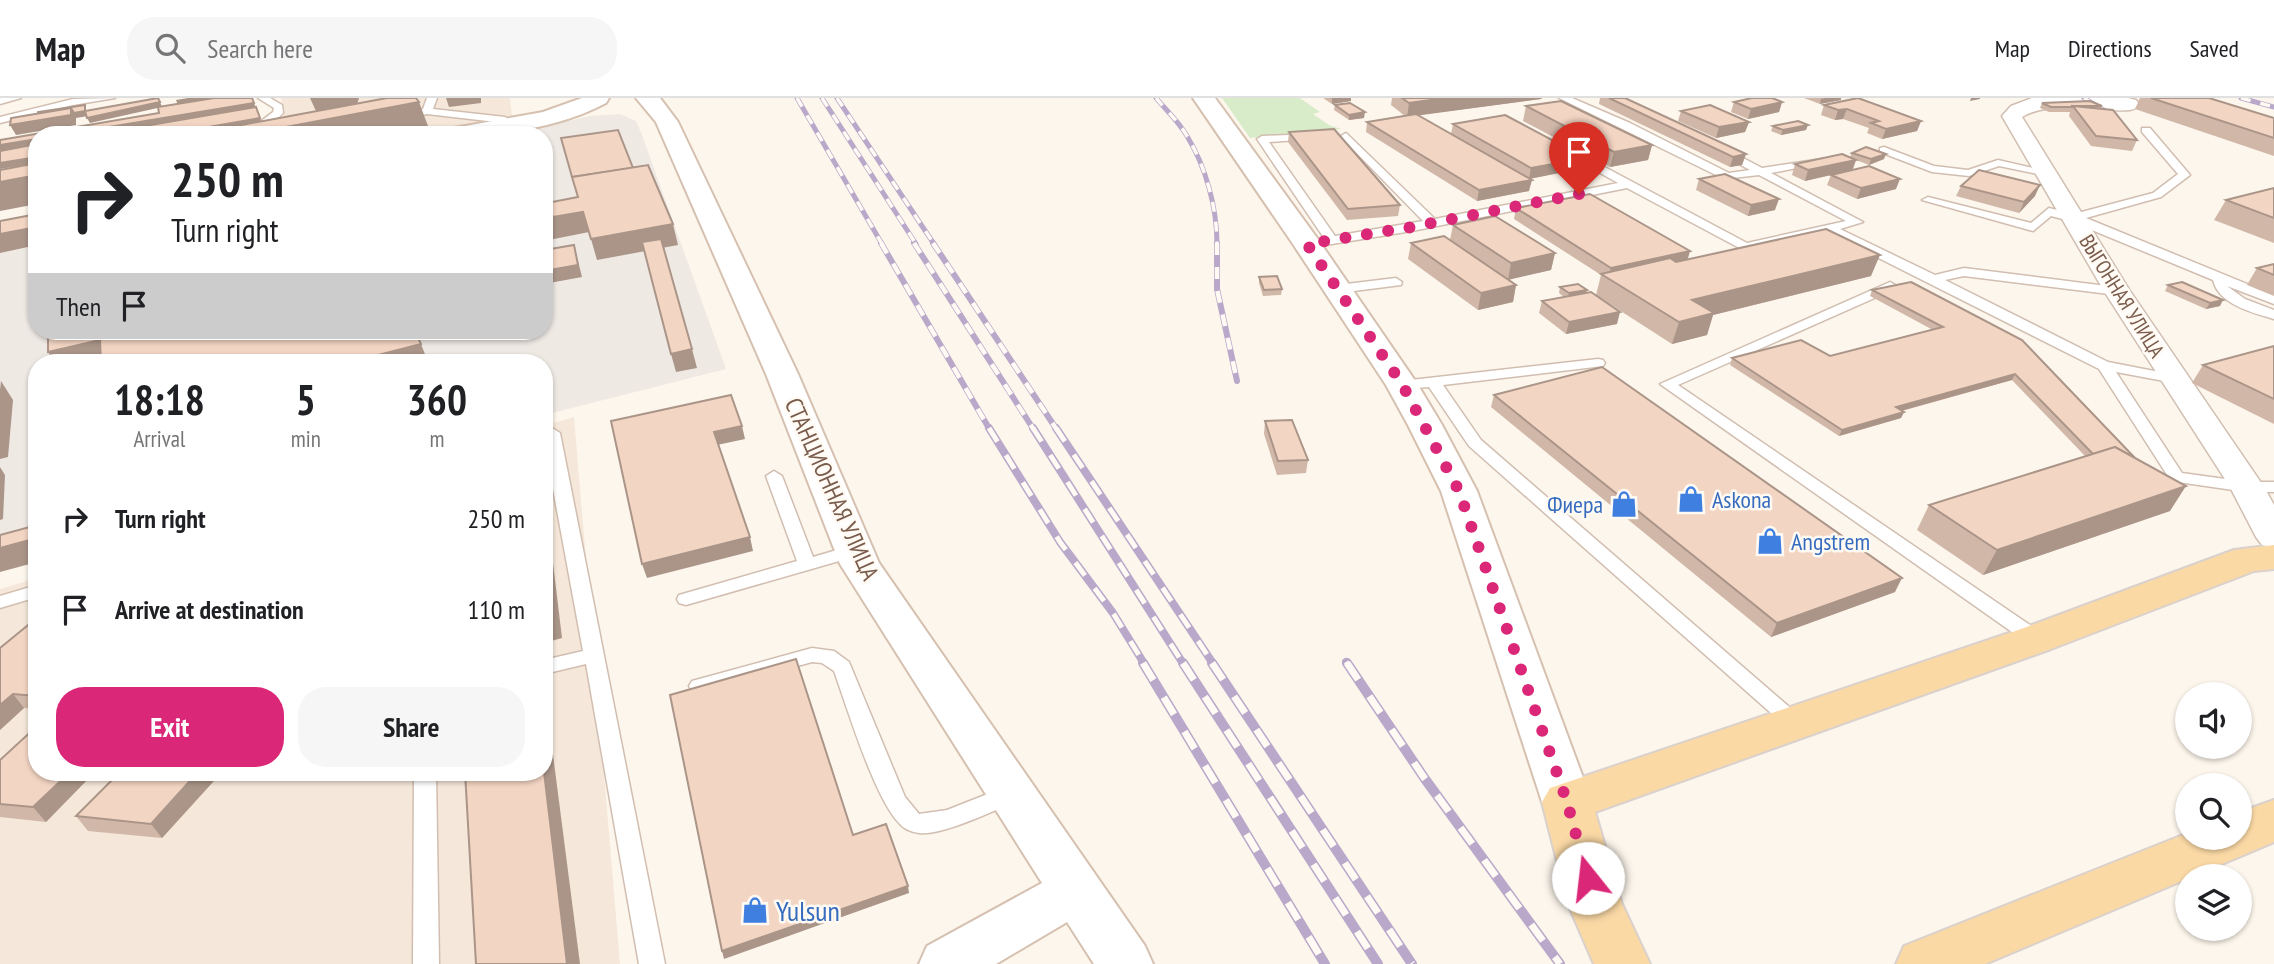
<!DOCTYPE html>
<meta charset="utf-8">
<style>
body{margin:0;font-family:"PT Sans Narrow",sans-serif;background:#f6f6f6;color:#202124;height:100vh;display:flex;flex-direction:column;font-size:26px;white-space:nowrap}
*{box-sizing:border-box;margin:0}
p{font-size:23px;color:#757577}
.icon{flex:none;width:38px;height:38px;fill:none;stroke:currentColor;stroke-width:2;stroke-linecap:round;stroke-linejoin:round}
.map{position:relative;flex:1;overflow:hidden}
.panel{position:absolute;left:28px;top:256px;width:525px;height:427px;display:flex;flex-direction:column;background:#fff;border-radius:28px;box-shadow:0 2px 5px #0004}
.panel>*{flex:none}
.guide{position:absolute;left:28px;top:28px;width:525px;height:214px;border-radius:28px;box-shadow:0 2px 5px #0004;background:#fff;color:#202124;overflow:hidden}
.controls{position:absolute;left:2175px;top:584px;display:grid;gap:14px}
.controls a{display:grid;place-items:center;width:77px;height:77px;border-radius:50%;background:#fff;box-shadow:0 2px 5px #0004;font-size:35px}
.pin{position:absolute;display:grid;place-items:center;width:60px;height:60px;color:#fff;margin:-72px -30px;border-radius:50% 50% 50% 0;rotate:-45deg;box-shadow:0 0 7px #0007}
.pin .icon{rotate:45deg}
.me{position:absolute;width:77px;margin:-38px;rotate:344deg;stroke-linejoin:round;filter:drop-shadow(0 0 5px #0008)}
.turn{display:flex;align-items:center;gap:24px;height:147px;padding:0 28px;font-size:32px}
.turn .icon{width:91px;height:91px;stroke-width:2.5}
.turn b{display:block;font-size:49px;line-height:60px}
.then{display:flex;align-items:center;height:66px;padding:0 28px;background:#0003;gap:14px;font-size:26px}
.eta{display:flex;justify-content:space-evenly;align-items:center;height:119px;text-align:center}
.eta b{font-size:42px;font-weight:800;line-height:49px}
.cta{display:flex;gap:14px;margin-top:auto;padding:14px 28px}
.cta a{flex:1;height:80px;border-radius:28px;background:#db2777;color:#fff;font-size:28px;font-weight:800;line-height:80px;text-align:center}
.cta a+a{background:#f6f6f6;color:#202124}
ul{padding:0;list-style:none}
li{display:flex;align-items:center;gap:21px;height:91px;padding:0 28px}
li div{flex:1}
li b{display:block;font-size:26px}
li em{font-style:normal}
header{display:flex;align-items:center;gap:42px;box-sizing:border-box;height:98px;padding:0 35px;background:#fff;border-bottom:2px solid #e0e0e0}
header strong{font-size:33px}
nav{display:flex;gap:38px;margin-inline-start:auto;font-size:24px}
.search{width:490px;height:63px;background:#f6f6f6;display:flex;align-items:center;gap:18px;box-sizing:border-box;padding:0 24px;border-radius:28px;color:#757577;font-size:26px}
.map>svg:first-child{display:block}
.residential{fill:#f5e8da}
.industrial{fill:#efe9e4}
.green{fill:#d8ecc9}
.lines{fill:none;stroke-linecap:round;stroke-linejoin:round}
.lane-casing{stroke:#d1beb0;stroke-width:3}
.street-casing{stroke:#d1beb0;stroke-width:3}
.secondary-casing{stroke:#d6c0b0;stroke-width:4}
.primary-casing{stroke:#dad1cd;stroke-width:4}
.lane{fill:#fff;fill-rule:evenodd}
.street{fill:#fff;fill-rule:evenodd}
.secondary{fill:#fff;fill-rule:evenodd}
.primary{fill:#fbd9a5;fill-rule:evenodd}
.rail-far3-casing{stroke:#b9a8c9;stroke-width:5}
.rail-far2-casing{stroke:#b9a8c9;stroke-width:6}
.rail-far1-casing{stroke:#b9a8c9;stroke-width:8}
.rail-casing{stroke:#b9a8c9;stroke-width:10}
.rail-far3{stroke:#fffaf3;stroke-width:3.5;stroke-dasharray:10;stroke-linecap:butt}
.rail-far2{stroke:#fffaf3;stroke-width:4.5;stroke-dasharray:12;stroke-linecap:butt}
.rail-far1{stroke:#fffaf3;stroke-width:5;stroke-dasharray:16;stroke-linecap:butt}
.rail{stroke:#fffaf3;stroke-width:7;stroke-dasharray:20;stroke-linecap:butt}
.wall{fill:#d1b7a8}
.shaded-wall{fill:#aa9588}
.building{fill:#f3d5c3;stroke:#aa9588;stroke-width:2}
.route{stroke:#db2777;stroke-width:12;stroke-dasharray:0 21.6}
.labels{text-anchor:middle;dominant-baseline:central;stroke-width:5;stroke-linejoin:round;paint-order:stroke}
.far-street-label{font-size:21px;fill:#7a5c4d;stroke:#fffaf3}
.street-label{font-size:24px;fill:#7a5c4d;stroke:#fffaf3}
.shop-label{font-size:24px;fill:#366cbe;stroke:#fffaf3;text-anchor:start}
.near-shop-label{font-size:28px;fill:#366cbe;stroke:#fffaf3;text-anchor:start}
</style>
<header>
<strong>Map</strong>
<div class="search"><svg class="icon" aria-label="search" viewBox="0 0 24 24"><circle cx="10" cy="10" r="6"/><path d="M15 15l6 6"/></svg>Search here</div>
<nav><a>Map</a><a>Directions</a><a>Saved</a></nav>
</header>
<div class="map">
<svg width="2274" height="866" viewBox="0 0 2274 866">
<rect width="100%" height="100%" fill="#fdf6ec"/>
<g class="residential">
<polygon points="281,0 510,0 512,18 420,37 267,37 286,33"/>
<polygon points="574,319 620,866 0,866 0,491 37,480 37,674 544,674 544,328"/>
</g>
<polygon class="industrial" points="620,16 636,23 642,37 726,271 544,317 544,264 37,264 37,463 0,474 0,141 37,134 37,233 544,233 544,37 508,37 590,18"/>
<polygon class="green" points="1222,0 1300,0 1320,14 1313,16 1329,27 1341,31 1250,40"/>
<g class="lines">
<defs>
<g id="lane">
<polygon points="0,0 21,0 0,6"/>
<polygon points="115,0 73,7 0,25 0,19 73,1"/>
<path d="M258,0H270L282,7L283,15C267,32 245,37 222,37L260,24L273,14L274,10Z"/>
<polygon points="427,0 437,0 433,11 505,19 510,22 505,25 427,16 402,21 397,18 423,11"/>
<polygon points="1559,0 1572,0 1630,25 1729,75 1750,72 1720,56 1720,52 1728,52 1762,70 1822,61 1822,65 1771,75 1863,124 1840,131 1935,177 1964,170 2122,190 2122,196 2117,197 1964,178 1945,182 2108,264 2180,278 2182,281 2175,285 2116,274 2182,375 2247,384 2274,384 2274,394 2247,394 2171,383 2099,271 1827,134 1745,153 1627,90 1412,133 1307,150 1303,149 1303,143 1324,140 1257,41 1262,38 1315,36 1316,38 1311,41 1269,44 1335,138 1423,123 1342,40 1341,38 1346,35 1435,121 1618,85 1563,54 1563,50 1567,49 1747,145 1846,123 1759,77 1724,81"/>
<path d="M2142,30H2150L2190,77L2161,99L2086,120L2274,197V206L2227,188L2245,201L2274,212V221C2253,215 2218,206 2213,182L2070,123L2051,118L2033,133L1922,102L1928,99L2031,125L2049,110L2074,116L2153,95L2178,76L2142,34Z"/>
<polygon points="1884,49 1934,68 1968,72 1998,62 2054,75 2048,78 1999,68 1969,78 1932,74 1880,54 1880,50"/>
<polygon points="1396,180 1402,184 1401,187 1338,195 1331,191 1338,187"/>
<polygon points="1890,184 1897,188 1895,191 1678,287 2043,536 2046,541 2043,546 2029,546 1660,286"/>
<polygon points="1598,261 1603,262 1605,265 1603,268 1443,287 1481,342 1802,620 1805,625 1802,630 1795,633 1788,630 1469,348 1429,289 1402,291 1395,287 1402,283"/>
<polygon points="552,330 560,335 665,866 639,866 586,566 544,576 544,562 583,553 544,342 544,332"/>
<polygon points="774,373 782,378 813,459 854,447 863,453 860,457 686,507 679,505 677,501 679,497 797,463 766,378"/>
<polygon points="37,487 37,499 0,510 0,498"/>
<path d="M812,550L834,553L849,564L905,699L919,716L947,712L1013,686L1021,689L1024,695L1021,701C997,711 943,738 919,735C912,734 904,731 900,726C875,702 847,609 834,573L822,565L812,564L699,595L692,593L689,588L692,583Z"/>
<polygon points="414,674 436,674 439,866 413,866"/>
</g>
<path id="street" d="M2032,0H2128L2136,2L2139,6C2135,10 2136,11 2130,12C2097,15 2055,0 2022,19L2130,193L2264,389L2274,407V450L2262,447L2256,439L2230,389L2104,193L2002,18L2011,8Z"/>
<g id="secondary">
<path d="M582,0H609L606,5C555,32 499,37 443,37L446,32L454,30L543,14Z"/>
<polygon points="636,0 660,0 678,24 798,276 879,465 1145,848 1153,866 1094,866 1067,824 996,866 919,866 927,848 1042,785 840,466 766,276 656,24"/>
<polygon points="1193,0 1215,0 1317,140 1418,287 1442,327 1477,393 1592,704 1584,718 1567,723 1550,718 1542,704 1441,393 1408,327 1386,287 1293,146"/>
</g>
<g id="primary">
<polygon points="2274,447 2274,471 2254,473 2051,551 1595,714 1622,806 1650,866 1594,866 1568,806 1542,704 1550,690 2021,531 2234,452"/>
<polygon points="2274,702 2274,744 1985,866 1896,866 1904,848 2188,735 2188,740 2240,740 2240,714"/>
</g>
</defs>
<use href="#lane" class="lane-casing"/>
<use href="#street" class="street-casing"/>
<use href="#secondary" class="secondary-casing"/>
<use href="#primary" class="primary-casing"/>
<use href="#lane" class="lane"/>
<use href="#street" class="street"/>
<use href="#secondary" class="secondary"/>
<use href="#primary" class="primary"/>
<defs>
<g id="rail-far3">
<polyline points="797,0 882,146"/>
<polyline points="822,0 916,146"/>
<polyline points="837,0 934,146"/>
<path d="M1156,0C1166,12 1179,24 1187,38C1206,69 1217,110 1217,146"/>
<polyline points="2084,0 2105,13"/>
<polyline points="2241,0 2274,9"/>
</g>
<g id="rail-far2">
<polyline points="881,145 990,332"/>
<polyline points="914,145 1034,332"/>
<polyline points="933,145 1057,332"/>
<polyline points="1217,145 1217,191 1237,283"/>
</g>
<g id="rail-far1">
<polyline points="989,330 1060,444 1113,515 1145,567"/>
<polyline points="1033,330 1184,567"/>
<polyline points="1056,330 1214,567"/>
<polyline points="1346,564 1348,567"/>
</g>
<g id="rail">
<polyline points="1143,565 1325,866"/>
<polyline points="1183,565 1378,866"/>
<polyline points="1212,565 1412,866"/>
<polyline points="1347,565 1425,681 1560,866"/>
</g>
</defs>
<use href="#rail-far3" class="rail-far3-casing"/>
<use href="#rail-far2" class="rail-far2-casing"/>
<use href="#rail-far1" class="rail-far1-casing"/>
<use href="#rail" class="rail-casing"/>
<use href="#rail-far3" class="rail-far3"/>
<use href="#rail-far2" class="rail-far2"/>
<use href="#rail-far1" class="rail-far1"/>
<use href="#rail" class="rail"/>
</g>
<g class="wall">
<polygon points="1323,0 1351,0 1351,3 1332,6"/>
<polygon points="1392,0 1542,0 1541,1 1418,17 1451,36 1453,26 1584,70 1529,81 1529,93 1477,103 1366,34 1367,24 1405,18 1391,7"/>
<polygon points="1600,0 1625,0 1746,56 1742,67 1730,69 1599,6"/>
<polygon points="1804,0 1841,0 1841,2 1820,6"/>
<polygon points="2140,0 2209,0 2274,20 2274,58 2135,11"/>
<polygon points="1734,4 1782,4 1779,14 1748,21 1731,14"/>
<polygon points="2042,5 2102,8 2101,11 2137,42 2132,53 2091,48 2069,18 2070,14 2049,14 2040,10"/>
<polygon points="1335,7 1364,20 1349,22 1334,12"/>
<polygon points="1824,7 1921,23 1917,33 1882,41 1867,35 1869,30 1843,21 1835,22 1821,17"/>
<polygon points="1526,8 1652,47 1648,62 1610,69 1523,23"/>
<polygon points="1681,13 1749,24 1745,34 1716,40 1678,23"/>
<polygon points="1773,28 1806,32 1781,37 1771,33"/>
<polygon points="1289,34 1400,107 1398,118 1347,122 1288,44"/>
<polygon points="1852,55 1884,61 1869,67 1856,62 1853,72 1896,91 1857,101 1827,87 1831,77 1805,83 1792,77 1795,66 1850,59"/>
<polygon points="1699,81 1775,112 1748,118 1696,92"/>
<polygon points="1961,88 2035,98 2019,115 1956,98"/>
<polygon points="2274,90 2274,145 2214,122 2226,102"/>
<polygon points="1516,110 1688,162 1871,178 1713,217 1707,237 1672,246 1602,201 1617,226 1566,236 1539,215 1542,203 1564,199 1559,195 1560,189 1587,192 1586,195 1596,197 1601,177 1514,121"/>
<polygon points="1453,127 1555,155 1551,172 1509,181 1516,187 1513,204 1478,212 1408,161 1411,145 1450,142"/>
<polygon points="2274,166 2274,198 2247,187 2257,170"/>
<polygon points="1259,179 1282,191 1281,197 1263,198 1259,185"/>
<polygon points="1911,184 2170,413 1983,477 1917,432 1929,407 2085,358 2012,282 1902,313 1904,314 1901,320 1839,338 1730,267 1732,260 1830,258 1933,232 1870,198 1872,192"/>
<polygon points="2168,187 2220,208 2206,211 2165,193"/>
<polygon points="2274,248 2274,326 2192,285 2203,267"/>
<polygon points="1494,297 1895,494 1771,539 1491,309"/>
<polygon points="1265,323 1308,362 1306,375 1277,377 1264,336"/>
<polygon points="37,523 37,611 24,610 0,632"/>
<polygon points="0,662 37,674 222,674 162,740 88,733 76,718 112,682 89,680 46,724 0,719"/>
</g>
<g class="shaded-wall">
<polygon points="188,0 217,0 178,7 176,2"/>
<polygon points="252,0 256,10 95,37 61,37"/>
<polygon points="310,0 359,0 354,16 419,4 428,28 382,37 244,37 320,22"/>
<polygon points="446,0 481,0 481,5 449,9"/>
<polygon points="1332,0 1351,0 1351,3 1332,6"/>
<polygon points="1445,0 1542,0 1541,1 1407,19 1409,5"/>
<polygon points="1826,0 1841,0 1841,2 1820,6 1821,1"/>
<polygon points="1971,0 1980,0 1980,1 1970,3"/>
<polygon points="160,4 162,9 90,25 87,20"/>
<polygon points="1782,4 1779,14 1748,21 1751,11"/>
<polygon points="256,9 262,25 195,37 163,37"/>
<polygon points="71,10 85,13 88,18 76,20 76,27 16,37 10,27"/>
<polygon points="1847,11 1843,21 1835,22 1838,12"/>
<polygon points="1365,14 1364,20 1349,22 1349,17"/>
<polygon points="1921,23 1917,33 1882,41 1886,31"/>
<polygon points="1749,24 1745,34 1716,40 1719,29"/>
<polygon points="1808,27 1806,32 1781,37 1783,32"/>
<polygon points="37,41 37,47 0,53 0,47"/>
<polygon points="1652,47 1648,62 1610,69 1614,54"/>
<polygon points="1746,56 1742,67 1730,69 1733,59"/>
<polygon points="1886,56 1884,61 1869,67 1871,61"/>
<polygon points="37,59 37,65 0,71 0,65"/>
<polygon points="1586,60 1584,70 1529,81 1531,70"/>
<polygon points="1856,62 1852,72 1805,83 1808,72"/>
<polygon points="37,77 37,106 0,113 0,84"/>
<polygon points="1900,81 1896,91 1857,101 1861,90"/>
<polygon points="1532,82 1529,93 1477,103 1479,92"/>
<polygon points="2040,87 2035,98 2019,115 2024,104"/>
<polygon points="1779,101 1775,112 1748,118 1751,107"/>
<polygon points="583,114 589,134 544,143 544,125 553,119"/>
<polygon points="673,126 678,147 597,162 591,141"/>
<polygon points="37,129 37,147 0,155 0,136"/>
<polygon points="574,147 582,179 544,186 544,173"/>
<polygon points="1690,153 1687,164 1608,180 1611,170"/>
<polygon points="1555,155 1551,172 1508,182 1511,165"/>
<polygon points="1880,157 1871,178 1713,217 1707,237 1672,246 1679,224 1692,202"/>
<polygon points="1516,187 1513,204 1478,212 1481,195"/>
<polygon points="1587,192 1585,198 1568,202 1569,195"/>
<polygon points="2223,202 2220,208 2206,211 2210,205"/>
<polygon points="1620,214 1617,226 1566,236 1569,224"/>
<polygon points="100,242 110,260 93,264 54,264 48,254"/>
<polygon points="421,246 428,264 351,264"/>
<polygon points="692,251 697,270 676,274 671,256"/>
<polygon points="2015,276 2012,282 1893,315 1896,309"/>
<polygon points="1,283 13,302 8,359 0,361 0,292"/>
<polygon points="1904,314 1901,320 1839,338 1842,332"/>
<polygon points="742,328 745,341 717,347 714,334"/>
<polygon points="0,369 5,377 3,421 0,422"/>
<polygon points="2186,388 2170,413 1983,477 1997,452"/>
<polygon points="544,390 562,540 544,545"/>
<polygon points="750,439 753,453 647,480 642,466"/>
<polygon points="37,440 37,464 0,474 0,450"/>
<polygon points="1902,480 1895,494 1771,539 1777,525"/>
<polygon points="544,587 580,866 567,866 544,674"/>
<polygon points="13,596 24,610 0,632 0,607"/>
<polygon points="70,674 84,674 89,680 46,724 33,709"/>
<polygon points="198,674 222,674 162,740 151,726"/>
<polygon points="908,788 909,795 724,861 722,853"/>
</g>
<g class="building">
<polygon points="158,0 160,4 87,20 85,13"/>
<polygon points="214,0 252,0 254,5 61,37 37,37 37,41 0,47 0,42 159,15 158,9"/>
<polygon points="387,0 416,0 419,4 244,37 188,37"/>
<polygon points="1402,0 1445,0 1409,5"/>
<polygon points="1609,0 1625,0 1746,56 1733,59"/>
<polygon points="1752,0 1772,0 1782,4 1751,11 1734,4"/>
<polygon points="1858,0 1921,23 1886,31 1871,25 1879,23 1847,11 1838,12 1824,7"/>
<polygon points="2151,0 2209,0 2274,20 2274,40"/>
<polygon points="1561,3 1652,47 1614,54 1526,8"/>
<polygon points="2090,3 2102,8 2073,8 2074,9 2051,9 2042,5"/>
<polygon points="1350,5 1365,14 1349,17 1335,7"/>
<polygon points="85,7 85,13 74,15 71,10 38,16 38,14"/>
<polygon points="1710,7 1749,24 1719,29 1681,13"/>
<polygon points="2073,8 2113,12 2137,42 2096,38"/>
<polygon points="256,9 260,20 163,37 92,37"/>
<polygon points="71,10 71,17 10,27 11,20"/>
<polygon points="1416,16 1532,82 1479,92 1367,24"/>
<polygon points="1505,17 1586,60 1531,70 1453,26"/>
<polygon points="1798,23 1808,27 1783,32 1773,28"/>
<polygon points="1334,31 1400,107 1348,111 1289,34"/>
<polygon points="618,32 633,70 572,79 561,40"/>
<polygon points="37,46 37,59 0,65 0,53"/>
<polygon points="1866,49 1886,56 1871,61 1852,55"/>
<polygon points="1842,56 1856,62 1808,72 1795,66"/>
<polygon points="37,65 37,77 0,84 0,72"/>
<polygon points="648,67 673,126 591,141 583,114 553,119 547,105 578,99 572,79"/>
<polygon points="1869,68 1900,81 1861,90 1831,77"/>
<polygon points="1979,72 2040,87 2024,104 1961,88"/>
<polygon points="1725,76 1779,101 1751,107 1699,81"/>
<polygon points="2274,90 2274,120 2226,102"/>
<polygon points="1590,96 1690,153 1611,170 1516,110"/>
<polygon points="548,109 554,123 544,125 544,110"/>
<polygon points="37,116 37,129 0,136 0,123"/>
<polygon points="1495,118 1555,155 1511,165 1453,127"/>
<polygon points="1826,131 1880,157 1692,202 1714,215 1679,224 1601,176 1670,160 1676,164"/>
<polygon points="1444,138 1516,187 1481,195 1411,145"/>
<polygon points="661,141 692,251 671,256 642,144"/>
<polygon points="574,147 578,167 544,173 544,152"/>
<polygon points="2274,166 2274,177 2257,170"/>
<polygon points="1277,178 1282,191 1264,192 1259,179"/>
<polygon points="1911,184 2022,242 2135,360 2115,349 2093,356 2015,276 1896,309 1904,314 1842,332 1732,260 1801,242 1830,258 1943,229 1872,192"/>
<polygon points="2182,184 2223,202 2210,205 2168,187"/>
<polygon points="1578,186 1587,192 1569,195 1560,189"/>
<polygon points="1591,194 1620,214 1569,224 1542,203"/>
<polygon points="48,233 415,233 421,246 351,264 101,264 100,242 48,254"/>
<polygon points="2274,248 2274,301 2203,267"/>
<polygon points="1602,269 1902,480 1777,525 1494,297"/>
<polygon points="731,297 742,328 714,334 750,439 642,466 611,323"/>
<polygon points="1292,322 1308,362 1278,363 1265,323"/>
<polygon points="2115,349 2186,388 1997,452 1929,407"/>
<polygon points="37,427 37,440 0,450 0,437"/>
<polygon points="544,469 548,506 544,507"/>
<polygon points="33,523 37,523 37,575 34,577 37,577 37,598 13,596 0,607 0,550"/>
<polygon points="796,561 853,737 886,726 908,788 722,853 670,597"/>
<polygon points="37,628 37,674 70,674 33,709 0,706 0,662"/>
<polygon points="120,674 198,674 151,726 76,718"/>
<polygon points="465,674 544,674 567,866 476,866"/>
</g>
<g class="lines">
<polyline class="route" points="1579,96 1412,129 1307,146 1402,286 1459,393 1567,704 1588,780"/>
</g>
<defs>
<symbol id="shop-bare" viewBox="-9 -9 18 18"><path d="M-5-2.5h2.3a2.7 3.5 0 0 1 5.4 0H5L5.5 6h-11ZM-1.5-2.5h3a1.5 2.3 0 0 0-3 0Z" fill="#3f7fe0" stroke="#fffaf3" stroke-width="2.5" paint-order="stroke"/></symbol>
</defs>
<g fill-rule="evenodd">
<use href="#shop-bare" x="1672" y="382" width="38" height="38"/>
<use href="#shop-bare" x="1605" y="387" width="38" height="38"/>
<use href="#shop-bare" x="1751" y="424" width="38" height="38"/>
<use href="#shop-bare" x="736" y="793" width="38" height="38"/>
</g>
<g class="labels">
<g class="far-street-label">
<text transform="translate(2122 198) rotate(58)">ВЫГОННАЯ УЛИЦА</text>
</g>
<g class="street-label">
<text transform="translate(832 391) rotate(66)">СТАНЦИОННАЯ УЛИЦА</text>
</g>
<g class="shop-label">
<text x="1712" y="401">Askona</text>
<text x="1603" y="406" text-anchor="end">Фиера</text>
<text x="1791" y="443">Angstrem</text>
</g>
<g class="near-shop-label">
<text x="776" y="812">Yulsun</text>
</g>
</g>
</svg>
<div class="controls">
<a><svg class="icon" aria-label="sound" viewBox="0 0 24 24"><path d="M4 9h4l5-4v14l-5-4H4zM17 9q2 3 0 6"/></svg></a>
<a><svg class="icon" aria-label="search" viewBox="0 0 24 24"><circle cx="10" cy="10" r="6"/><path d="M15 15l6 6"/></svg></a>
<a><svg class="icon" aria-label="layers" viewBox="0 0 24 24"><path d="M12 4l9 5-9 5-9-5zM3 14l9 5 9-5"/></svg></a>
</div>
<div class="pin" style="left:1579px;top:96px;background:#d93025"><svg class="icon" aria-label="arrive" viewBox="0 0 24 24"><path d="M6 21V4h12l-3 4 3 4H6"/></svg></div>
<svg class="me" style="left:1588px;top:780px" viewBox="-20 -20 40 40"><circle r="19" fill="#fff"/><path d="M0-13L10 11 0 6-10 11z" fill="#db2777"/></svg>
<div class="guide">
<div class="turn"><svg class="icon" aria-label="right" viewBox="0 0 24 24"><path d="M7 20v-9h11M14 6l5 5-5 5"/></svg><div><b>250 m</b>Turn right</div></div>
<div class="then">Then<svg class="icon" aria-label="arrive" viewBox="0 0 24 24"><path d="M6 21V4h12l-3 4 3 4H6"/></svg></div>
</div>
<section class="panel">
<div class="eta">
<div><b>18:18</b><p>Arrival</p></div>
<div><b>5</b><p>min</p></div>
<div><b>360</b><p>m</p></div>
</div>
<ul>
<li><svg class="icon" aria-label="right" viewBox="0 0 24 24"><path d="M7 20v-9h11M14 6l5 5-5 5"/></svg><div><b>Turn right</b></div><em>250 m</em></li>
<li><svg class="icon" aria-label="arrive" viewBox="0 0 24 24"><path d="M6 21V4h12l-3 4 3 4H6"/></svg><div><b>Arrive at destination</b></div><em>110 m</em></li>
</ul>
<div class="cta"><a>Exit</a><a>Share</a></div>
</section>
</div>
